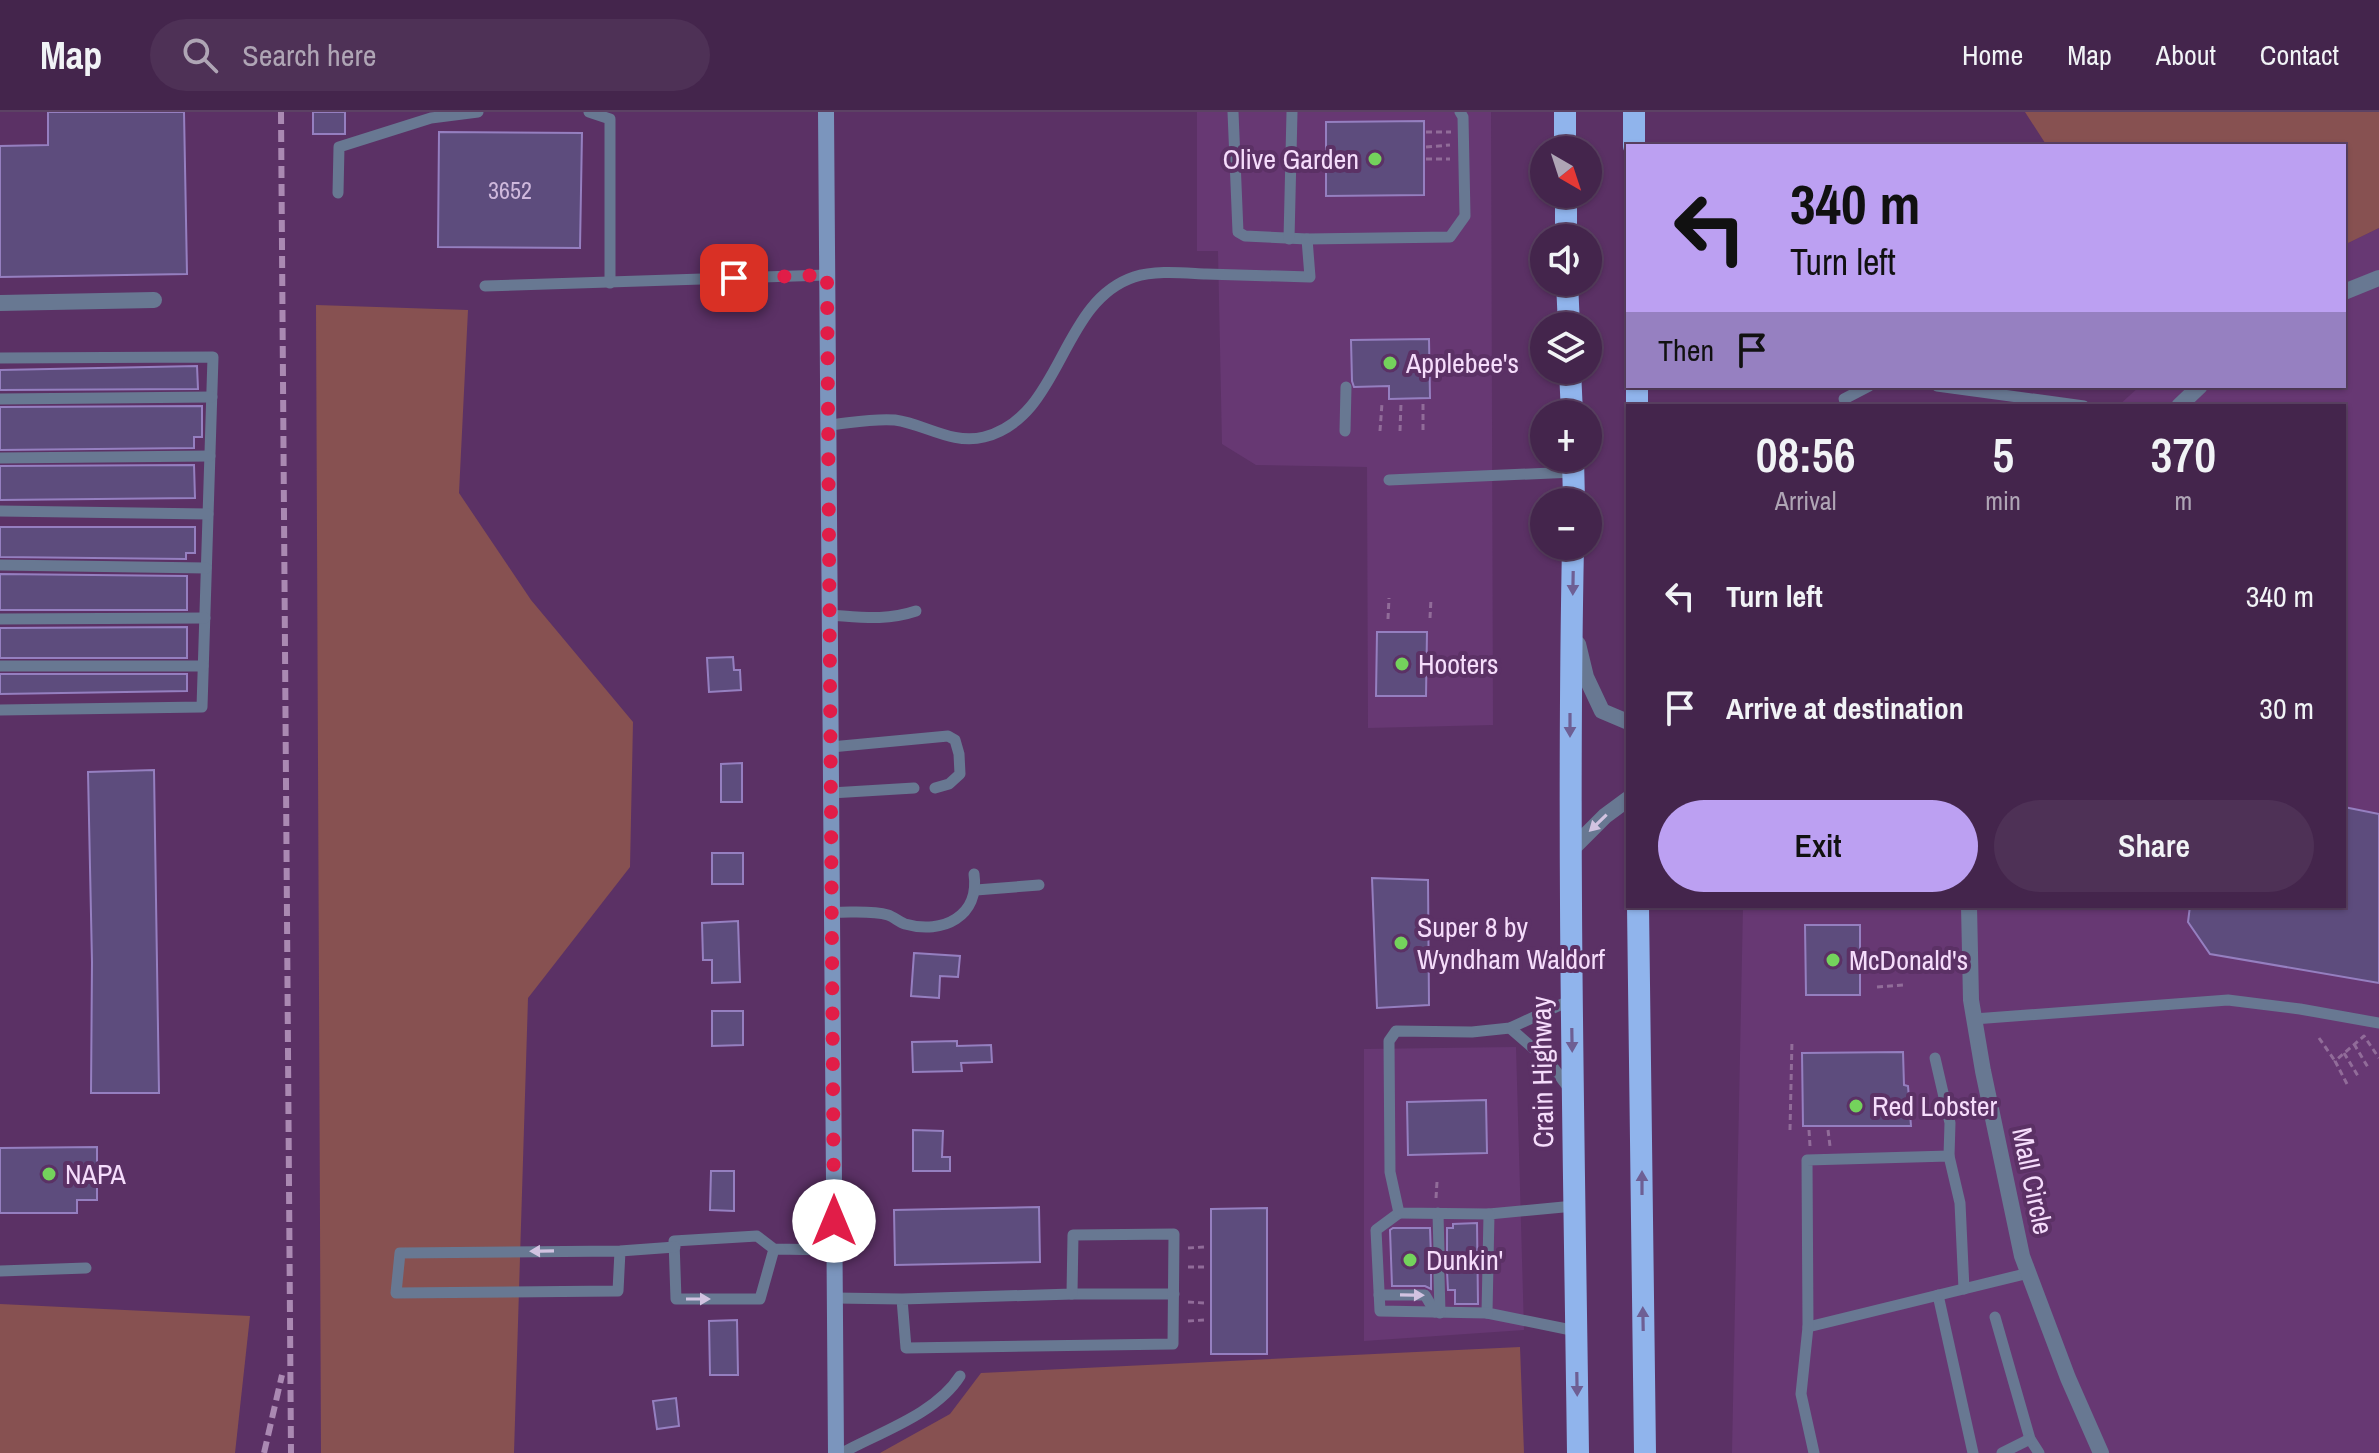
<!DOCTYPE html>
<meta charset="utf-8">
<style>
body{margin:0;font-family:"Archivo Narrow",sans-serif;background:#4e3156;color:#f1f3f6;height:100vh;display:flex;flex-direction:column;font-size:30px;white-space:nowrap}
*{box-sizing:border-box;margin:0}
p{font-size:26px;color:#afa5b5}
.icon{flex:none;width:44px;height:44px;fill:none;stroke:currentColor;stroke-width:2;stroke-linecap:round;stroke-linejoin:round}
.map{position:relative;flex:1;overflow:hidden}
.drawer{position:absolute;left:1626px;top:292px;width:720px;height:504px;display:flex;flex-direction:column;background:#44254c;border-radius:0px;box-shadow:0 2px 6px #0004,0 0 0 2px #5c4264}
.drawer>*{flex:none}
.hud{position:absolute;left:1626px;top:32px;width:720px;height:244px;border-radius:0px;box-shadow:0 2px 6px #0004,0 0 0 2px #5c4264;background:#bca0f2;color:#111;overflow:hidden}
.needle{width:52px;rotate:141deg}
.fabs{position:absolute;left:1530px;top:24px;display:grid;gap:16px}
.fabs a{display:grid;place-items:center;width:72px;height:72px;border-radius:50%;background:#44254c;box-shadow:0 2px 6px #0004,0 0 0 2px #5c4264;font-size:40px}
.pin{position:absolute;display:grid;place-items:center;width:68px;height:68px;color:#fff;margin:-34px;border-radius:16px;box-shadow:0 4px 12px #0006}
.me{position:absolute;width:88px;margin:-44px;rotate:0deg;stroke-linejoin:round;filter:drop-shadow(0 0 6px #0008)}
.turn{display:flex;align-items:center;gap:28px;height:168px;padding:0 32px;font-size:36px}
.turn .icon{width:104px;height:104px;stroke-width:2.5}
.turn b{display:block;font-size:56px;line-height:68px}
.then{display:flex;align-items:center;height:76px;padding:0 32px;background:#0003;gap:16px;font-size:30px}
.eta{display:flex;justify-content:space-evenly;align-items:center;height:136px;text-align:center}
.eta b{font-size:48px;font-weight:600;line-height:56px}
.button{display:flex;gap:16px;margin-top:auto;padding:16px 32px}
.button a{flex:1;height:92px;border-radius:48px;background:#bca0f2;color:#111;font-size:32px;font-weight:600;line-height:92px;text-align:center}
.button a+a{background:#4e3156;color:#f1f3f6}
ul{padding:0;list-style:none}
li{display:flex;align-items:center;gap:24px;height:112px;padding:0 32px}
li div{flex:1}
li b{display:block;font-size:30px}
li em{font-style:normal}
header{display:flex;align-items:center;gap:48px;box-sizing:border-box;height:112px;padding:0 40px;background:#44254c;border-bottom:2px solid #5c4264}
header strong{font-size:38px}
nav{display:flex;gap:44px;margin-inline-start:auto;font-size:28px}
.search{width:560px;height:72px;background:#4e3156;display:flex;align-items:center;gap:20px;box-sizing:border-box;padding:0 28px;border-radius:44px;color:#afa5b5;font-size:30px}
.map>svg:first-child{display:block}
.built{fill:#673873}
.green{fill:#875151}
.building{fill:#5d4c7d;stroke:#957fc0;stroke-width:2}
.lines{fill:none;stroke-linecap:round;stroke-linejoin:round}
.path{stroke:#916c99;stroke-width:3;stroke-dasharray:6 4;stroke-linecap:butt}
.service{stroke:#687892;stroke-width:11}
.minor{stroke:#687892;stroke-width:16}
.secondary{stroke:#7b95bd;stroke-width:16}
.trunk{stroke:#90b4ec;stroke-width:22}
.rail{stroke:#aa89b2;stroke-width:6;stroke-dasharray:12 6;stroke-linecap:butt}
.oneway{fill:#6e5f94}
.oneway2{fill:#d2c3e1}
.route{stroke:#e11d48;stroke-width:14;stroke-dasharray:0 25.2}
.poi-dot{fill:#74d25c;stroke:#5b3165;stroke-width:3}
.labels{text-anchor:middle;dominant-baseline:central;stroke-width:8;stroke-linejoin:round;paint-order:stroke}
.number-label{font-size:24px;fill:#cfb8dc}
.poi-label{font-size:28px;fill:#f5dcfb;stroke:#5b3165;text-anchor:start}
.street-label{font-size:28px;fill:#f5dcfb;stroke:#5b3165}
</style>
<header>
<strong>Map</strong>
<div class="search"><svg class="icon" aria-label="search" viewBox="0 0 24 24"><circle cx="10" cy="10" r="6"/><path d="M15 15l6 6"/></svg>Search here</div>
<nav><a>Home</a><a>Map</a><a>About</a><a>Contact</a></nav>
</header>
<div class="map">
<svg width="2379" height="1341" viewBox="0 0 2379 1341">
<rect width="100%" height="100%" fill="#5b3165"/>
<g class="built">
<polygon points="1197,0 1491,0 1493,613 1368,616 1367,355 1256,353 1222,332 1218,139 1197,139"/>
<polygon points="2379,116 2379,1341 1732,1341 1743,794 2344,794 2344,294 2118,294 2140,274 2344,274 2344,133"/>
<polygon points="1516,935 1524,1218 1364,1229 1364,937"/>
</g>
<g class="green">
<polygon points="2025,0 2379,0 2379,116 2344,133 2344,34 2047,34"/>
<polygon points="316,193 468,198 459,381 531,488 633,610 630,755 528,886 514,1341 321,1341"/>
<polygon points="0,1192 250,1204 235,1341 0,1341"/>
<polygon points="1520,1235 1524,1341 880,1341 950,1302 981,1261"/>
</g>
<g class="building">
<polygon points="48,0 184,0 187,162 0,165 0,34 48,33"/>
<rect x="313" y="0" width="32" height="22"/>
<polygon points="1424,9 1424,83 1326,84 1326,10"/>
<polygon points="439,20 582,21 580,136 438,135"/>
<polygon points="1429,227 1430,286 1389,287 1389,274 1354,275 1352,269 1351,228"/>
<polygon points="197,254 198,277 0,278 0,258"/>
<polygon points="202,294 202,325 194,325 194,336 0,338 0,295"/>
<polygon points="194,353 195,386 0,388 0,354"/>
<polygon points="0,415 195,415 195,441 186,441 186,447 0,445"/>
<polygon points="0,462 187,464 187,498 0,498"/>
<polygon points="187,515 187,546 0,546 0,516"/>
<polygon points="1377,520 1427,520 1426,584 1376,584"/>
<polygon points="733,545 734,558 740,558 741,578 709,580 707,546"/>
<polygon points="0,562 187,562 187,579 0,582"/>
<polygon points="742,651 742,690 721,690 721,652"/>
<polygon points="154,658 159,981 91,981 92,850 88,660"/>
<polygon points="2344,695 2379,702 2379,871 2210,842 2188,810 2190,794 2344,794"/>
<rect x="712" y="741" width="31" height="31"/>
<polygon points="1372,766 1428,768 1429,893 1377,896"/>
<polygon points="738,809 740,870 712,871 712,848 703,848 702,811"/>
<polygon points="1805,813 1860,813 1860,883 1806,883"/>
<polygon points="914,841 960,844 958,865 940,864 939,886 911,884"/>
<polygon points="712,899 743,899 743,933 712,934"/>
<polygon points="957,929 957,934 991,933 992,950 961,951 962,959 913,960 912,930"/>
<polygon points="1903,940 1904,973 1908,974 1911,1014 1803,1014 1802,941"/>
<polygon points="1486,988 1487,1041 1408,1043 1407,990"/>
<polygon points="913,1018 943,1019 942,1045 950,1045 950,1059 913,1059"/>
<polygon points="97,1035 97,1088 77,1088 77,1101 0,1101 0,1036"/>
<polygon points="711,1059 734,1059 734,1099 710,1098"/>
<polygon points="1039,1095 1040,1150 895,1153 894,1098"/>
<polygon points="1267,1096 1267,1242 1211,1242 1211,1097"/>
<polygon points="1477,1111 1478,1192 1455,1192 1455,1178 1448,1178 1447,1159 1440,1155 1431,1160 1431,1177 1425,1174 1392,1174 1390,1118 1393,1116 1430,1116 1431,1144 1440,1148 1447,1141 1447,1116 1453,1116 1453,1112"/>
<polygon points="737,1208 738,1263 710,1263 709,1209"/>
<polygon points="676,1286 679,1314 657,1317 653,1289"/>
</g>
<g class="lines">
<g class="path">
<polyline points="1426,20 1451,20"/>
<polyline points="1426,35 1450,33"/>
<polyline points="1426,47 1450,47"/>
<polyline points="1423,318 1423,291"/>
<polyline points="1380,319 1382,291"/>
<polyline points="1400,319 1401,291"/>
<polyline points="1430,506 1431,487"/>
<polyline points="1388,507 1389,486"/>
<polyline points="1876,851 1903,849"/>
<polyline points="1877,875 1904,873"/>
<polyline points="2319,926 2335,949"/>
<polyline points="2354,932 2369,957"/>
<polyline points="2344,941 2358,964"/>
<polyline points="2347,972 2335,949 2364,924 2379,946"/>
<polyline points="1790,1018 1792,928"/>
<polyline points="1809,1018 1810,1034"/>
<polyline points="1828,1018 1830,1034"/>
<polyline points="1436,1086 1437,1070"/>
<polyline points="1188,1136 1204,1135"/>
<polyline points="1188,1155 1204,1155"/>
<polyline points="1188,1190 1204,1191"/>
<polyline points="1188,1209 1204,1208"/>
</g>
<g class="service">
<polyline points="589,0 610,7 610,171"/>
<polyline points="1233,0 1238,120 1245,124 1307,127 1450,125 1465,104 1463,5 1460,0"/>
<polyline points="338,81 339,35 431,6 478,0"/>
<polyline points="1289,127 1292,0"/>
<polyline points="485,174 827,163"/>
<polyline points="0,246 213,245 202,595 0,598"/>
<polyline points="1937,274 2084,294"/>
<polyline points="0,287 212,285"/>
<polyline points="1844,287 1869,274"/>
<path d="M828,313C850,311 874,306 895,308C925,312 952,333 984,325C1063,305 1059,190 1134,165C1156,158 1183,161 1206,162C1241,163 1276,164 1310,165L1307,127"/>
<polyline points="1345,319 1346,275"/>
<polyline points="0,346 210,344"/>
<polyline points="1389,368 1574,360"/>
<polyline points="0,399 208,402"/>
<polyline points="0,453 206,456"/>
<path d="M830,503C861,505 886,509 916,499"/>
<polyline points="0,507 205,506"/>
<polyline points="0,554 203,554"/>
<polyline points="831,635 948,624 955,628 959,642 960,662 949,672 935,676"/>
<polyline points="831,681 914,676"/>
<polyline points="976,778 1039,773"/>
<path d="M832,800C849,801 871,798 888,803C894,805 899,810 905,812C943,823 980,804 974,762"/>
<polyline points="1974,907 2228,888 2300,897 2379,911"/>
<polyline points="1510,916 1550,951 1570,978"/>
<polyline points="1935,946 1950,1011 1949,1044"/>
<polyline points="1574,1094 1489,1102 1487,1201 1576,1219"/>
<polyline points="1399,1101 1376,1118 1380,1199 1487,1201"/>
<polyline points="1438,1101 1439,1140"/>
<polyline points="1489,1102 1399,1101 1390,1060 1389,929 1396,919 1472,920 1510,916 1571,888"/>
<polyline points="774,1137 760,1187 676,1187 674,1129 757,1124 774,1137 834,1138"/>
<polyline points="620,1139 618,1179 396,1181 400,1141 620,1139 675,1135"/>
<polyline points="0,1159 86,1156"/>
<polyline points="1439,1163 1440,1201"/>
<polyline points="1072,1182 1174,1182"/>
<polyline points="1379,1183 1425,1183 1435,1200"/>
<polyline points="1938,1183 1973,1341"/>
<polyline points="835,1186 902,1187 906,1236 1173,1232 1174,1122 1073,1123 1072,1182 902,1187"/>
<polyline points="1995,1205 2030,1327 2039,1341"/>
<polyline points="1808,1215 2029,1161"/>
<path d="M842,1341C880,1320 936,1302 960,1264"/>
<polyline points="1814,1341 1801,1282 1808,1215 1807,1048 1949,1044 1960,1091 1964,1177"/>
<polyline points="2002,1341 2030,1327"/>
</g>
<g class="minor">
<polyline points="2344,180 2379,166"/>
<polyline points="0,191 154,188"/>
<polyline points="2179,294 2200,274"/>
<polyline points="1578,532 1586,565 1602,599 1628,610"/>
<polyline points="1571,738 1605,704 1628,687"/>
<polyline points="1969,794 1971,888 1983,959 2022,1144 2068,1266 2101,1341"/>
</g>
<polyline class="secondary" points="826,0 836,1341"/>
<g class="trunk">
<polyline points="1565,0 1565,38"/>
<polyline points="1634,0 1634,34"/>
<polyline points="1566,82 1566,126"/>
<polyline points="1567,170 1569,214"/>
<polyline points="1570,258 1572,302"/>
<polyline points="1637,274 1637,294"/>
<polyline points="1573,346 1574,390"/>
<path d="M1573,434C1567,736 1574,1039 1578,1341"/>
<polyline points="1638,794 1645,1341"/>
</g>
<g class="rail">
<polyline points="281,0 291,1341"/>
<polyline points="264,1341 282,1263"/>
</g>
</g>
<defs><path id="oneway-solid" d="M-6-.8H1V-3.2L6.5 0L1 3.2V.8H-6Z" transform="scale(2)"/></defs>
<g class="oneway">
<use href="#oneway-solid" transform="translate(1573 471) rotate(91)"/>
<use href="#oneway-solid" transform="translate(1570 613) rotate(90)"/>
<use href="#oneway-solid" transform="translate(1572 928) rotate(89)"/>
<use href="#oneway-solid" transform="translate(1642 1071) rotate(-90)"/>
<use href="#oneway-solid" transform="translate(1643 1207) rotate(-91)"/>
<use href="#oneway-solid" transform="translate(1577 1272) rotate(89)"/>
</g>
<g class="oneway2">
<use href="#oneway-solid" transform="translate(1598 711) rotate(136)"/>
<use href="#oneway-solid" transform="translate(542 1139) rotate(179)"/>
<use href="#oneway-solid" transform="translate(1412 1183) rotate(1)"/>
<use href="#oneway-solid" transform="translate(698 1187)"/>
</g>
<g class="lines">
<polyline class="route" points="734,166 827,163 834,1109"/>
</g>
<g class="poi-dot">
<circle cx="1375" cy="47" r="8"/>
<circle cx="1390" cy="251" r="8"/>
<circle cx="1402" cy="552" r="8"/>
<circle cx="1401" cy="831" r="8"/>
<circle cx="1833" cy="848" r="8"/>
<circle cx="1856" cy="994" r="8"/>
<circle cx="49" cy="1062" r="8"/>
<circle cx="1410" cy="1148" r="8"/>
</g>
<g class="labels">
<g class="number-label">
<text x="510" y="78">3652</text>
</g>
<g class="poi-label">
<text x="1359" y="47" text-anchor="end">Olive Garden</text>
<text x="1406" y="251">Applebee's</text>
<text x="1418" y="552">Hooters</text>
<text x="1417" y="815">Super 8 by<tspan x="1417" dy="32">Wyndham Waldorf</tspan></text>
<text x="1849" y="848">McDonald's</text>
<text x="1872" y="994">Red Lobster</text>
<text x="65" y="1062">NAPA</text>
<text x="1426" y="1148">Dunkin'</text>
</g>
<g class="street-label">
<text transform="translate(1542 960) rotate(-91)">Crain Highway</text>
<text transform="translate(2033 1069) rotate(78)">Mall Circle</text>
</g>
</g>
</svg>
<div class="fabs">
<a><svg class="needle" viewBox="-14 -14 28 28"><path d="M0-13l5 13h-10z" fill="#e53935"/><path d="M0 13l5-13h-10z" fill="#afa5b5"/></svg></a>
<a><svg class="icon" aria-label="sound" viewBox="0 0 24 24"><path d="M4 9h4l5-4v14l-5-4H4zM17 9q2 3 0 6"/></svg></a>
<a><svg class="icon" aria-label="layers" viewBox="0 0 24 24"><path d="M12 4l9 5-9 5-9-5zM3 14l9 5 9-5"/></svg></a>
<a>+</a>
<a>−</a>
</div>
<div class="pin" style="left:734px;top:166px;background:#d93025"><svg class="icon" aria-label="arrive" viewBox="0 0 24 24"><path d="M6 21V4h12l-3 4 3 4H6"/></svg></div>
<svg class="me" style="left:834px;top:1109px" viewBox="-20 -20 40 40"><circle r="19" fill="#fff"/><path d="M0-13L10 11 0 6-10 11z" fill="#e11d48"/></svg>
<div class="hud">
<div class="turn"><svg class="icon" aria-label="left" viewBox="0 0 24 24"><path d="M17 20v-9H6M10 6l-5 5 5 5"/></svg><div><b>340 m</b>Turn left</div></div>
<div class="then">Then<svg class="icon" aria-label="arrive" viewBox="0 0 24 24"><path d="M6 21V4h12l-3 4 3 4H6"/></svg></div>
</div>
<section class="drawer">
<div class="eta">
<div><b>08:56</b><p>Arrival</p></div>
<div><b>5</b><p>min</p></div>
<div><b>370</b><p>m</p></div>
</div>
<ul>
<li><svg class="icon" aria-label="left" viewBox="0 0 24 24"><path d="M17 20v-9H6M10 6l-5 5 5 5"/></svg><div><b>Turn left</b></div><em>340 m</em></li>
<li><svg class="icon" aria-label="arrive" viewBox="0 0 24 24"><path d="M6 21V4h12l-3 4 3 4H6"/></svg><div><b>Arrive at destination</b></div><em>30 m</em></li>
</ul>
<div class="button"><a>Exit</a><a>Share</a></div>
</section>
</div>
